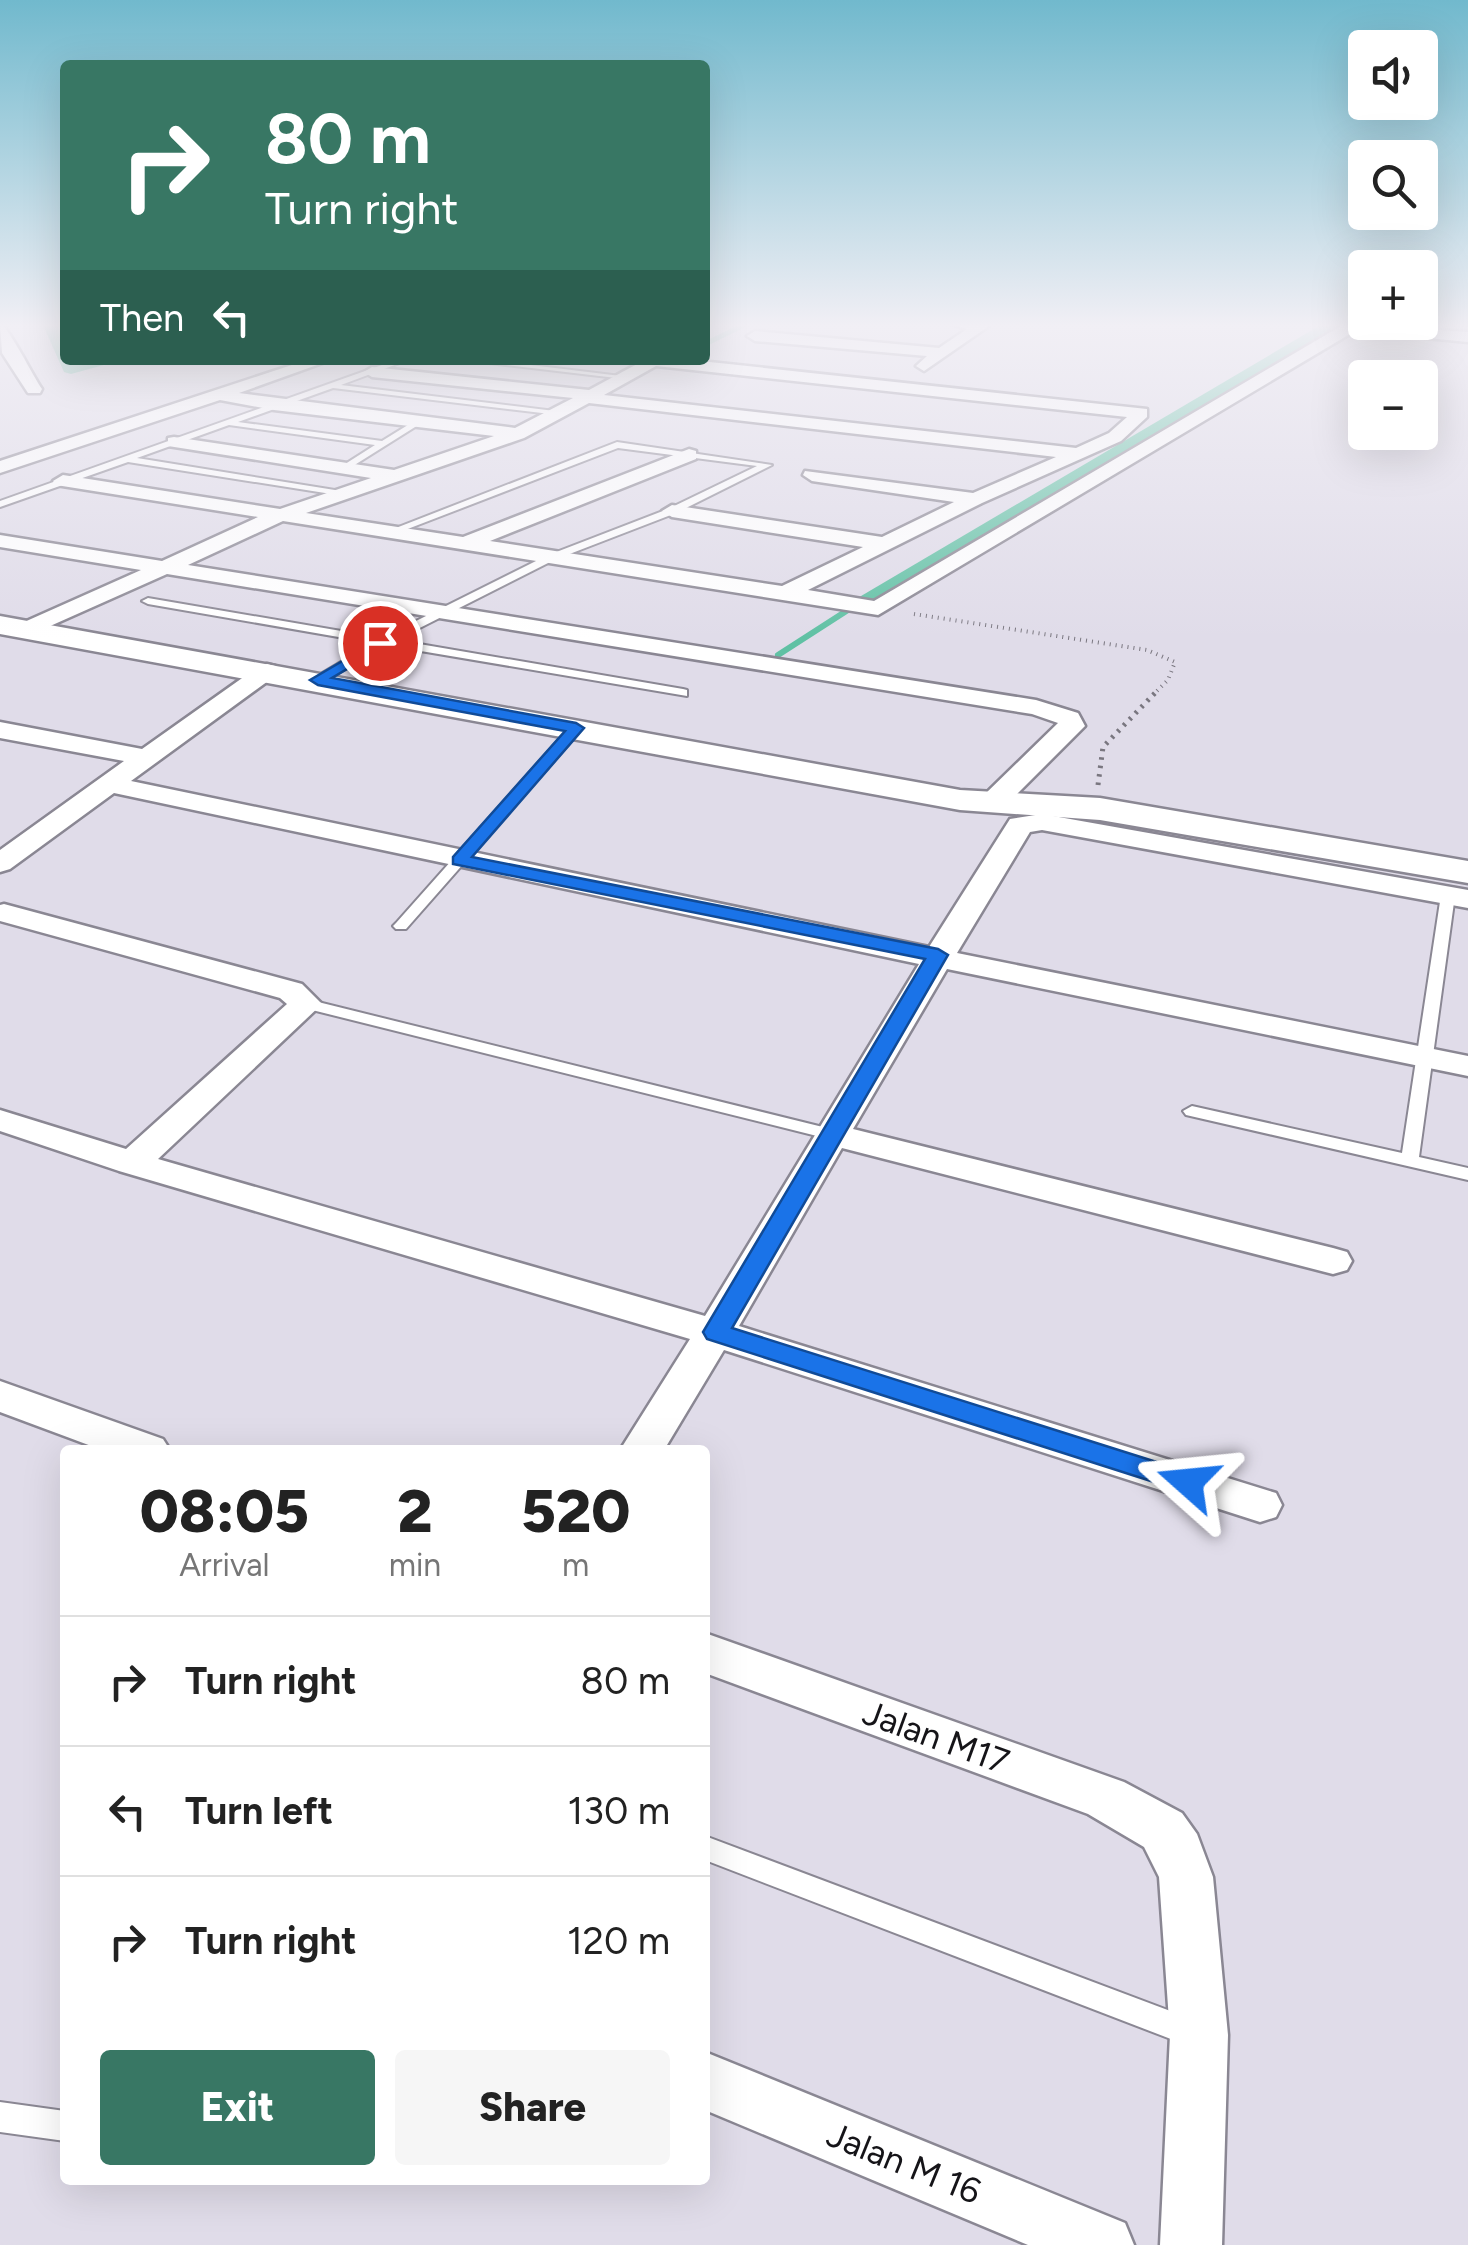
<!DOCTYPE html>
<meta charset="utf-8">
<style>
body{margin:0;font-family:Figtree,sans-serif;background:#f6f6f6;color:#222;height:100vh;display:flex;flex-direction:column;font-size:38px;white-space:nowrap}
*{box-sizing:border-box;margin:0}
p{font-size:32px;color:#767676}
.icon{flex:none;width:55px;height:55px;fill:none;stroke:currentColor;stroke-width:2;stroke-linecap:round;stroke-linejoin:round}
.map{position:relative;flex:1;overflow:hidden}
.details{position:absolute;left:60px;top:1445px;width:650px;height:740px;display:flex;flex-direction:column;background:#fff;border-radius:10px;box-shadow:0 10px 40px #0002}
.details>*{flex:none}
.banner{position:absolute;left:60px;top:60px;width:650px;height:305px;border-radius:10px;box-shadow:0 10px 40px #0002;background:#387764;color:#fff;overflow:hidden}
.fabs{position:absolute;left:1348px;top:30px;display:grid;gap:20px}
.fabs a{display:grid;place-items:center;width:90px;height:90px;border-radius:10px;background:#fff;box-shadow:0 10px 40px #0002;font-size:50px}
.pin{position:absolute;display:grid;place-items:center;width:85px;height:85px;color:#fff;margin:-42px;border:5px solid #fff;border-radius:50%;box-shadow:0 2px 10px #0007}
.me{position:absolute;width:110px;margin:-55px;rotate:288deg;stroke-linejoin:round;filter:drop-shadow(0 0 8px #0008)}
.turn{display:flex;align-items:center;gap:35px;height:210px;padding:0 40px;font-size:45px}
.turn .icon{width:130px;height:130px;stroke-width:2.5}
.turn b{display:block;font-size:70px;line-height:85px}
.then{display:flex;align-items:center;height:95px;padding:0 40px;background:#0003;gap:20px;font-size:38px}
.eta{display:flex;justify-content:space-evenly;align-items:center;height:170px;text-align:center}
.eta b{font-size:60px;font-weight:800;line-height:70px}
.action{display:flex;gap:20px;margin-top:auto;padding:20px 40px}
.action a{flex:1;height:115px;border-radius:10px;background:#387764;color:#fff;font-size:40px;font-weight:800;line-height:115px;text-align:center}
.action a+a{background:#f6f6f6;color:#222}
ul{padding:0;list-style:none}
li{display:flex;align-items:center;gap:30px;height:130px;padding:0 40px;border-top:2px solid #e0e0e0}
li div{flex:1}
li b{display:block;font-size:38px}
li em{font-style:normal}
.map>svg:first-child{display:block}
.water{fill:#60c1a4}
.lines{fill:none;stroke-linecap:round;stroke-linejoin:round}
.stream-far1{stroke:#60c1a4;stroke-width:5}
.stream{stroke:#60c1a4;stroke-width:6}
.canal{fill:#60c1a4;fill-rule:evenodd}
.service-casing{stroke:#8a8793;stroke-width:4}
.minor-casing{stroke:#8a8793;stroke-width:5}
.tertiary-casing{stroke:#8a8793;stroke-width:5}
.path-far1{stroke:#79767f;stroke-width:4;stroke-dasharray:1 5;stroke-linecap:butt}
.path{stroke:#79767f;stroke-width:5;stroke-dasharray:2.5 6;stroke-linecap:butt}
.service{fill:#fff;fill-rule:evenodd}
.minor{fill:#fff;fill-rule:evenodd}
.tertiary{fill:#fff;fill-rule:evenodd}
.route{fill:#1a73e8;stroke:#114b97;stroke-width:2.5}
.labels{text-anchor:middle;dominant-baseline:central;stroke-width:9;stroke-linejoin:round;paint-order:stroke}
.near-street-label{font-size:35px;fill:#151418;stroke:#fff}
</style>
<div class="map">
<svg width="1468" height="2245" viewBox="0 0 1468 2245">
<rect width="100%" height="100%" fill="#e0dce9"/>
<polygon class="water" points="42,323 65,323 65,360 122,360 71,374 64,372"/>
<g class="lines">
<polyline class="stream-far1" points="705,344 748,323"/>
<polyline class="stream" points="778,655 851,608"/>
<polygon class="canal" points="1324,323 1342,323 875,604 867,606 856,599"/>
<defs>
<g id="service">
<polygon points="396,360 408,360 341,385 563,412 559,415 333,388 238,422 382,441 416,420 423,422 345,471 340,468 342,466 375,445 229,425 137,458 341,491 346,494 344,496 128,462 0,507 0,501"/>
<polygon points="463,360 490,360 629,377 625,379"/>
<polygon points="617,442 772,465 676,513 554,560 396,640 683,689 687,690 687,696 385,645 318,685 314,684 314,678 373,643 148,604 142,601 148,598 382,638 546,556 668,509 757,466 618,448 392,535 383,533"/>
<polygon points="576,724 582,728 580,731 406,929 396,929 393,926 396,923 572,725"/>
<polygon points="1448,891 1455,895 1419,1157 1468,1168 1468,1180 1186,1115 1183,1111 1192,1106 1402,1153 1441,895"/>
<polygon points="306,999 839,1131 842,1135 833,1140 300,1007 298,1004 300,1001"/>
<polygon points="705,1836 1189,2018 1199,2022 1203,2032 1199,2042 1189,2046 705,1860"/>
<polygon points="0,2102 65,2111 65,2141 0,2132"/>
</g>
<g id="minor">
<path d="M0,323C9,328 33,376 42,389L40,393H28L2,353Z"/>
<polygon points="948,323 989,326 924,371 916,366 927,356 755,341 747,336 755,331 939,348 967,329"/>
<path d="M1346,323L1468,332V342L1355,331L878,615L283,521L188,565L1036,700L1078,713L1085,726L1002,809L992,811L978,803L982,797L1058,723L1032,714L167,574L30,635L22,633L19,628L22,623L141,570L0,547V535L162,561L258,517L56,485L53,481L63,475L280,509L371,478L168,446V438L174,437L394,470L494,436L274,410L220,400L0,473V461L307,360H331L239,393L515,428L573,398L372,377L364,372L372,367L589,390L639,363L638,360H691L1147,409V417L1121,441L982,503L808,590L874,601ZM656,366L1127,417L1109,433L1076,448L604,395ZM589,403L1056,457L973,493L805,471L803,475L812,481L954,502L882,537L672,505L662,511L672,517L863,547L782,586L490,541L696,459V451L689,449L463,537L306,513L524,438Z"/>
<polygon points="267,664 275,666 279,671 275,676 131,781 929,947 1010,819 1042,814 1468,890 1468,908 1042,830 1030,832 957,953 1468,1056 1468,1076 947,969 853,1129 1333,1248 1347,1252 1352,1261 1347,1270 1333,1274 842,1148 739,1326 1276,1493 1282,1505 1276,1517 1260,1522 724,1350 664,1450 620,1450 690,1339 119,1171 0,1131 0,1110 126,1149 287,1004 280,998 0,921 0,905 4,904 302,984 322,1004 158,1159 705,1316 919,964 114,793 10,869 0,872 0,850 124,761 0,738 0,722 142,749 259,666"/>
<polygon points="0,1381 163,1439 170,1450 102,1450 0,1412"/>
<polygon points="705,1633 1124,1782 1182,1813 1197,1834 1213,1877 1228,2035 1222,2245 1160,2245 1170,2035 1159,1877 1144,1847 1088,1814 705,1673"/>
<polygon points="705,2052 1125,2223 1134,2245 1028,2245 705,2110"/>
</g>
<polygon id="tertiary" points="0,616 960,790 1100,798 1468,861 1468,883 1100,820 960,810 0,634"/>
</defs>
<use href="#service" class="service-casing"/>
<use href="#minor" class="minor-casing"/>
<use href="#tertiary" class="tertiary-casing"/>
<polyline class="path-far1" points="914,614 1147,650 1175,662 1168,680 1153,695"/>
<polyline class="path" points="1098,785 1103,747 1155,693"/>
<use href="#service" class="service"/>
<use href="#minor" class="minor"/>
<use href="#tertiary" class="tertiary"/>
</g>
<linearGradient id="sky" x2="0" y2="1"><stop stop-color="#71b9cd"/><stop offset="0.51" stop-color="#f1eff5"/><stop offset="1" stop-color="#f1eff5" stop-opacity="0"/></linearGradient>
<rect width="1468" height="638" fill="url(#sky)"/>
<polygon class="route" points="380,639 386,640 386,646 332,678 576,723 584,728 472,857 938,949 948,955 732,1328 1198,1475 1202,1482 1198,1490 1188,1493 707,1339 703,1332 925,959 453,864 453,857 565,731 318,685 310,680"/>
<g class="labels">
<g class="near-street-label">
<text transform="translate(936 1737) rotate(20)">Jalan M17</text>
<text transform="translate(904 2163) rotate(22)">Jalan M 16</text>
</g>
</g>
</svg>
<div class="fabs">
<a><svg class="icon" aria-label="sound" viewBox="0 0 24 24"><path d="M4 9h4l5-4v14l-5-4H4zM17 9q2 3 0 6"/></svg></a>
<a><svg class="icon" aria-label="search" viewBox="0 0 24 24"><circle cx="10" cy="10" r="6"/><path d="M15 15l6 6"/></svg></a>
<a>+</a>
<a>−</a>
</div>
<div class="pin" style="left:380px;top:643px;background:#d93025"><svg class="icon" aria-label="arrive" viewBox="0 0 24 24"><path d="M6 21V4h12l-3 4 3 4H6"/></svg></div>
<svg class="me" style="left:1188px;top:1482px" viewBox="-20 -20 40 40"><path d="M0-17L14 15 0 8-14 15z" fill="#1a73e8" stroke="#fff" stroke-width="4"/></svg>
<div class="banner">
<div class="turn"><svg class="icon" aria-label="right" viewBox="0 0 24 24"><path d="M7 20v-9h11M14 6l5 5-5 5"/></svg><div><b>80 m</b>Turn right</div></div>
<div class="then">Then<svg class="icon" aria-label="left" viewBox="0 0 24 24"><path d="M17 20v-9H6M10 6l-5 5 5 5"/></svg></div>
</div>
<section class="details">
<div class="eta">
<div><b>08:05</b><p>Arrival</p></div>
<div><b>2</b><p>min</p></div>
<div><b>520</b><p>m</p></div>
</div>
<ul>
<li><svg class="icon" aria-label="right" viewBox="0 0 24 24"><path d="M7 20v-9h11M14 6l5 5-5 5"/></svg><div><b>Turn right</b></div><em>80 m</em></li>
<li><svg class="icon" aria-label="left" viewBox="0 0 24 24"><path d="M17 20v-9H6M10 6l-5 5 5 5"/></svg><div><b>Turn left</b></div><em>130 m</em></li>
<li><svg class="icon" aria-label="right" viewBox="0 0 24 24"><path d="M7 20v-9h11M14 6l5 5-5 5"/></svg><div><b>Turn right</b></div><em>120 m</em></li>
</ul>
<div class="action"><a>Exit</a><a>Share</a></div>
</section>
</div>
